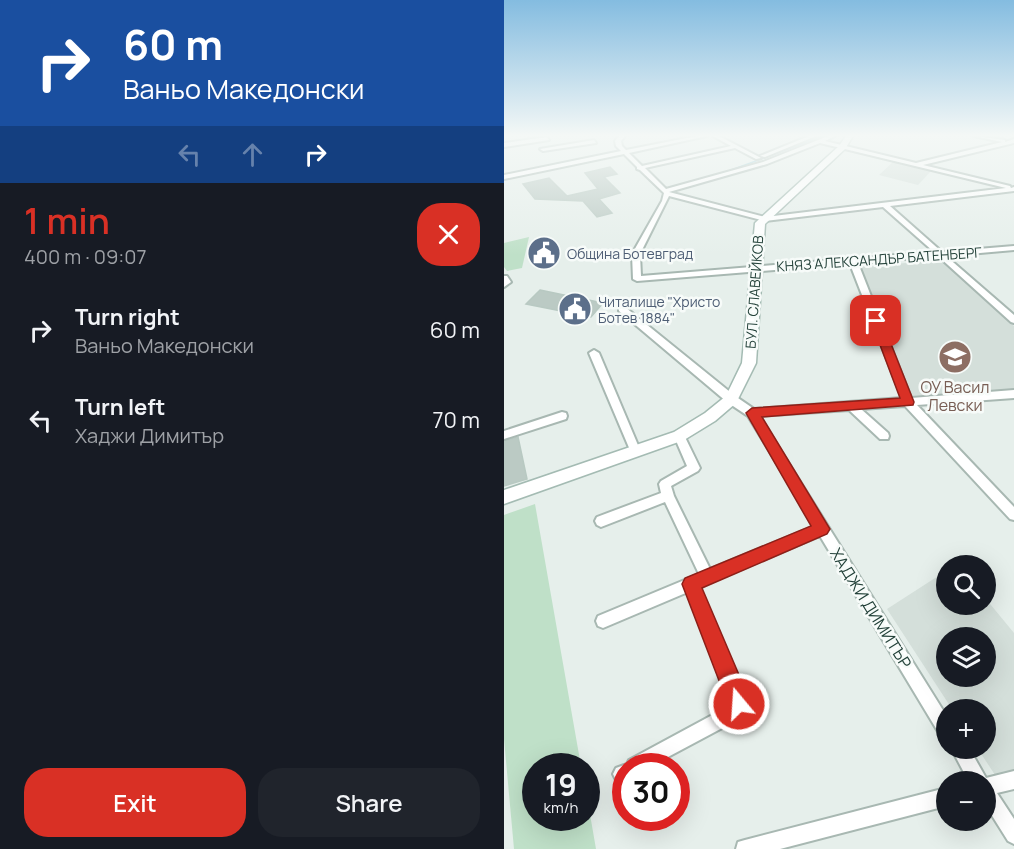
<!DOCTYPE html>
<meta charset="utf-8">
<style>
body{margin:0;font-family:Manrope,sans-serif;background:#20242c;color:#f1f3f6;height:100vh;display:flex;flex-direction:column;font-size:22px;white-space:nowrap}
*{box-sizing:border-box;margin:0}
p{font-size:20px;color:#9ea1a6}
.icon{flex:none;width:33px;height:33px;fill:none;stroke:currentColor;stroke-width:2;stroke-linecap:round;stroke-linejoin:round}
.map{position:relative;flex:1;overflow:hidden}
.drawer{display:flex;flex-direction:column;background:#171b24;width:504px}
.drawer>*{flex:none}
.banner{background:#1a4fa0;color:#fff;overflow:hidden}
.controls{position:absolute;left:432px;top:555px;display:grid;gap:12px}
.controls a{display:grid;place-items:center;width:60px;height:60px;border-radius:50%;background:#171b24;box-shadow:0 6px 24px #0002;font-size:30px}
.speed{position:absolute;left:18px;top:753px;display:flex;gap:12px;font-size:30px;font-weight:700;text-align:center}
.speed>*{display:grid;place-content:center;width:78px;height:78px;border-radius:50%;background:#171b24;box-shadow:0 6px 24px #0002;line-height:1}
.speed small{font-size:15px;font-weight:400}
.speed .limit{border:9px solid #d22;background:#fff;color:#111}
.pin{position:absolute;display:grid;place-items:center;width:51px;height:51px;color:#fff;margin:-26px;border-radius:12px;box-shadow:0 3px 9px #0006}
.me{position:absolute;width:66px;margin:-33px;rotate:342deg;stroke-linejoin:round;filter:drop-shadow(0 0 4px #0008)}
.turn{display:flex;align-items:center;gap:21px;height:126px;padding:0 24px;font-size:27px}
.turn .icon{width:78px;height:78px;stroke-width:2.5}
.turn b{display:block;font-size:42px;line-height:51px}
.lanes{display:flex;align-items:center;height:57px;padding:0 24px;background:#0003;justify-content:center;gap:30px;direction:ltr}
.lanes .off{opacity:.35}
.round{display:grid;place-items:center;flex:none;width:63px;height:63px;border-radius:24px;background:#20242c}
.overview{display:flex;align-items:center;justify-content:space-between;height:102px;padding:0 24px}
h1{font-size:36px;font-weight:600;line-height:45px;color:#d93025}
.button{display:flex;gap:12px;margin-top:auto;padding:12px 24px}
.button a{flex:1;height:69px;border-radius:24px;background:#d93025;color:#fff;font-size:24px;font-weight:600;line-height:69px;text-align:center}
.button a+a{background:#20242c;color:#f1f3f6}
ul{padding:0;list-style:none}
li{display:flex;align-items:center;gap:18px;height:90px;padding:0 24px}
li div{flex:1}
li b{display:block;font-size:22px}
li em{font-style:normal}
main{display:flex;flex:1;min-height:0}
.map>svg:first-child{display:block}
.built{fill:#d4dfda;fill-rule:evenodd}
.green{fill:#bfe0c8}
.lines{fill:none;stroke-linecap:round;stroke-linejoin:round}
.stream{stroke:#8ec9d4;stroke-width:1.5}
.building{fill:#bbcac4;stroke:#b8c9c2;stroke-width:1.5}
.street-casing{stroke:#a8b8b2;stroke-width:4}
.secondary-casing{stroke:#a4bbb3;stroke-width:3}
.street{fill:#fff;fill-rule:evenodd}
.secondary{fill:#fff;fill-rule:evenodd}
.route{fill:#d93025;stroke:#8d1f18;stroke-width:1.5}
.labels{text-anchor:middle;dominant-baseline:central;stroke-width:5;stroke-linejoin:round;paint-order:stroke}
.far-service-label{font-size:14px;fill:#4e5e75;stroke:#f7fbf9;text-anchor:start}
.far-street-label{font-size:14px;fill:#24423a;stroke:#f7fbf9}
.education-label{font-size:16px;fill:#785e54;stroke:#f7fbf9}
.street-label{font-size:16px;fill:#24423a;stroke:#f7fbf9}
</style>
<main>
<section class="drawer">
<div class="banner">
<div class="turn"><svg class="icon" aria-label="right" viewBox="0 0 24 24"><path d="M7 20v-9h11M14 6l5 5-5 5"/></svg><div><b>60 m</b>Ваньо Македонски</div></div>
<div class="lanes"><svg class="icon off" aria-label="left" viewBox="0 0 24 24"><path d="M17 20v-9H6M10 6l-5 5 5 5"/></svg><svg class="icon off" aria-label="ahead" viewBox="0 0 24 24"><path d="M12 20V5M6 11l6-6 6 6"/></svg><svg class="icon" aria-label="right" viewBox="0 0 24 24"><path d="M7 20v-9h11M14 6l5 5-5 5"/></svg></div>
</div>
<div class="overview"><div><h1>1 min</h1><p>400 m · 09:07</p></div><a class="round" style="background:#d93025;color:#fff"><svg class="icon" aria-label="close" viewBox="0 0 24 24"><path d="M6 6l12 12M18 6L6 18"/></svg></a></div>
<ul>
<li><svg class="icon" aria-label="right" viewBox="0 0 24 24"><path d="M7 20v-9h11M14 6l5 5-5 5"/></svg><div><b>Turn right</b><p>Ваньо Македонски</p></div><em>60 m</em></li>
<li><svg class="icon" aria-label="left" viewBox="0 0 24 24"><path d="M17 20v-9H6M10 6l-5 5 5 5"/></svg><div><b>Turn left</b><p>Хаджи Димитър</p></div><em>70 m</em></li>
</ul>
<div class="button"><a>Exit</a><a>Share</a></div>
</section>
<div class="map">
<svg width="510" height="849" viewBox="0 0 510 849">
<rect width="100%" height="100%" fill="#e6efeb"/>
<g class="built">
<polygon points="390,161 428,170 414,185 375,175"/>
<polygon points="437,260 510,326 510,389 408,396 355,267"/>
<path d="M442,571V604H482V599L510,633V774L493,778L474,749L482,748V710L448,709L383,609ZM442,638H482V676H442Z"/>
</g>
<g class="green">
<polygon points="25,237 18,268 3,271 0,267 0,243"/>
<polygon points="31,504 77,766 32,766 32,818 82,818 83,797 92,849 10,849 0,739 0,515"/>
</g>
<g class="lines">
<polyline class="stream" points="219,173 320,136"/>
</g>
<g class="building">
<polygon points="106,167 113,174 100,177 116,193 95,199 108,213 93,217 79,201 31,199 19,184 45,178 63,196 94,189 81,173"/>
<polygon points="36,290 60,295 99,303 87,317 22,304"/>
<polygon points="14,437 23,479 0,486 0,441"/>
</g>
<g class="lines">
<defs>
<g id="street">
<path d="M115,136H121L117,141L118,146L122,150L193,136H203L125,153L138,166L227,146L209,136H215L257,158L252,159L231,148L141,168L162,189L259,162L324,136H331L321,141L412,163L498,142L470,136L501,140V142L510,139V143L419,165L506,186L507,188L510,187V191L386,206L438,252L510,246V250L442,256L510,315V323L507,322L434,256L354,263L407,398L510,390V398L413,405L510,507V520L506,519L401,406L357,409L384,433L385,436L384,439H376L345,410L255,416L442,715V737L436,735L316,536L195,587L242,696C243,705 241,710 237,718L147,766H122V781L118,783L112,780L109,774L112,768L123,764L125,760L225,706L227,703L226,696L184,592L99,628L94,626L92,621L94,616L195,574L161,502L97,527L93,525L91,521L93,517L157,493L155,484L157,481L183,466L170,436L171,433H179L196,468L194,471L167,486L170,496L206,569L311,526L244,416L223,402L115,311V307H121L231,396L250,409L398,398L346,264L133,281L129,279L128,254L158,201L160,193L136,170L133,169V167L120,154L0,179V175L117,151L112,146L111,141ZM316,143L502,188L261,217L165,192L263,164ZM165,196L261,221L379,207L430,252L137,276L136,254Z"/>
<polygon points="305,136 312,136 261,157 256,156"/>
<polygon points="43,137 45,140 0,147 0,143"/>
<polygon points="90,140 92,143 39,151 36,149"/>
<polygon points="0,276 3,276 7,282 0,287"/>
<polygon points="90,350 95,353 136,450 135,453 127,453 126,450 85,353"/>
<polygon points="58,412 62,413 63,416 62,419 0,439 0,431"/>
<polygon points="447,748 465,748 482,778 510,771 510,789 493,793 510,819 510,844 504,841 482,806 482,782 465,782"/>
<polygon points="442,788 442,806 276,849 232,849 234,842 241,840"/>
</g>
<polygon id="secondary" points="342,136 349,136 341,149 261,224 252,363 232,403 211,421 180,440 0,504 0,490 170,432 201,413 222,396 238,363 251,223 335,146"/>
</defs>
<use href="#street" class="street-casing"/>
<use href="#secondary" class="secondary-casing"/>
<use href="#street" class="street"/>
<use href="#secondary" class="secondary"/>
</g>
<linearGradient id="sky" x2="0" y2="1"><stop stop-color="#84bce0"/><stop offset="0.53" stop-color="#f4f8f6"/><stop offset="1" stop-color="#f4f8f6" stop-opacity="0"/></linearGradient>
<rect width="510" height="255" fill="url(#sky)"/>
<polygon class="route" points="372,318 378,321 410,402 409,405 258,417 326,529 323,534 198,588 244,696 245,704 242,712 235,715 227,712 178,584 181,578 307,526 242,413 248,408 396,398 367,321"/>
<defs>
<symbol id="civic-disc" viewBox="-11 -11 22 22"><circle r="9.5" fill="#5c6f8a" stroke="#f7fbf9"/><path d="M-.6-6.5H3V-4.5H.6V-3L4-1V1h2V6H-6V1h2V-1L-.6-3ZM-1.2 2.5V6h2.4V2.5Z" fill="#fff"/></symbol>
<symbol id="school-disc" viewBox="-11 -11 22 22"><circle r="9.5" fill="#8d6e63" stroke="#f7fbf9"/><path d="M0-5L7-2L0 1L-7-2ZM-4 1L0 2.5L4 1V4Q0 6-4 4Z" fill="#fff"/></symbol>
</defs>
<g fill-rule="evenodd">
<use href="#civic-disc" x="21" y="234" width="38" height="38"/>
<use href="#civic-disc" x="52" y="290" width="38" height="38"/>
<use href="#school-disc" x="432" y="338" width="38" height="38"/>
</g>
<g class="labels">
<g class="far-service-label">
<text x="63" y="253">Община Ботевград</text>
<text x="94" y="301">Читалище "Христо<tspan x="94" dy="16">Ботев 1884"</tspan></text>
</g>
<g class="far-street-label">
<text transform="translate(375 259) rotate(-4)">КНЯЗ АЛЕКСАНДЪР БАТЕНБЕРГ</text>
<text transform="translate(250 292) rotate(-86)">БУЛ. СЛАВЕЙКОВ</text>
</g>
<g class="education-label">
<text x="451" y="387">ОУ Васил<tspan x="451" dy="18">Левски</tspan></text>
</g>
<g class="street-label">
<text transform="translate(367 608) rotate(58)">ХАДЖИ ДИМИТЪР</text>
</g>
</g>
</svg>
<div class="controls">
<a><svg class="icon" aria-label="search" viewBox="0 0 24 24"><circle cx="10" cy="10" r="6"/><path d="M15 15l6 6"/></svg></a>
<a><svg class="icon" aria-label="layers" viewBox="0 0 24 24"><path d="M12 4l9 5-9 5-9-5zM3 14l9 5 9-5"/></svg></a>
<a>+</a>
<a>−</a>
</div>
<div class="speed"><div>19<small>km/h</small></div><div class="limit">30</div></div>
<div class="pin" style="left:372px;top:321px;background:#d93025"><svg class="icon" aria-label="arrive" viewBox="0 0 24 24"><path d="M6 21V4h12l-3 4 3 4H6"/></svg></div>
<svg class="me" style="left:235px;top:704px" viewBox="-20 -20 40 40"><circle r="17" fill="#d93025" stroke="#fff" stroke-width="3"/><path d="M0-11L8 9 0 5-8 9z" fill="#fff"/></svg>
</div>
</main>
